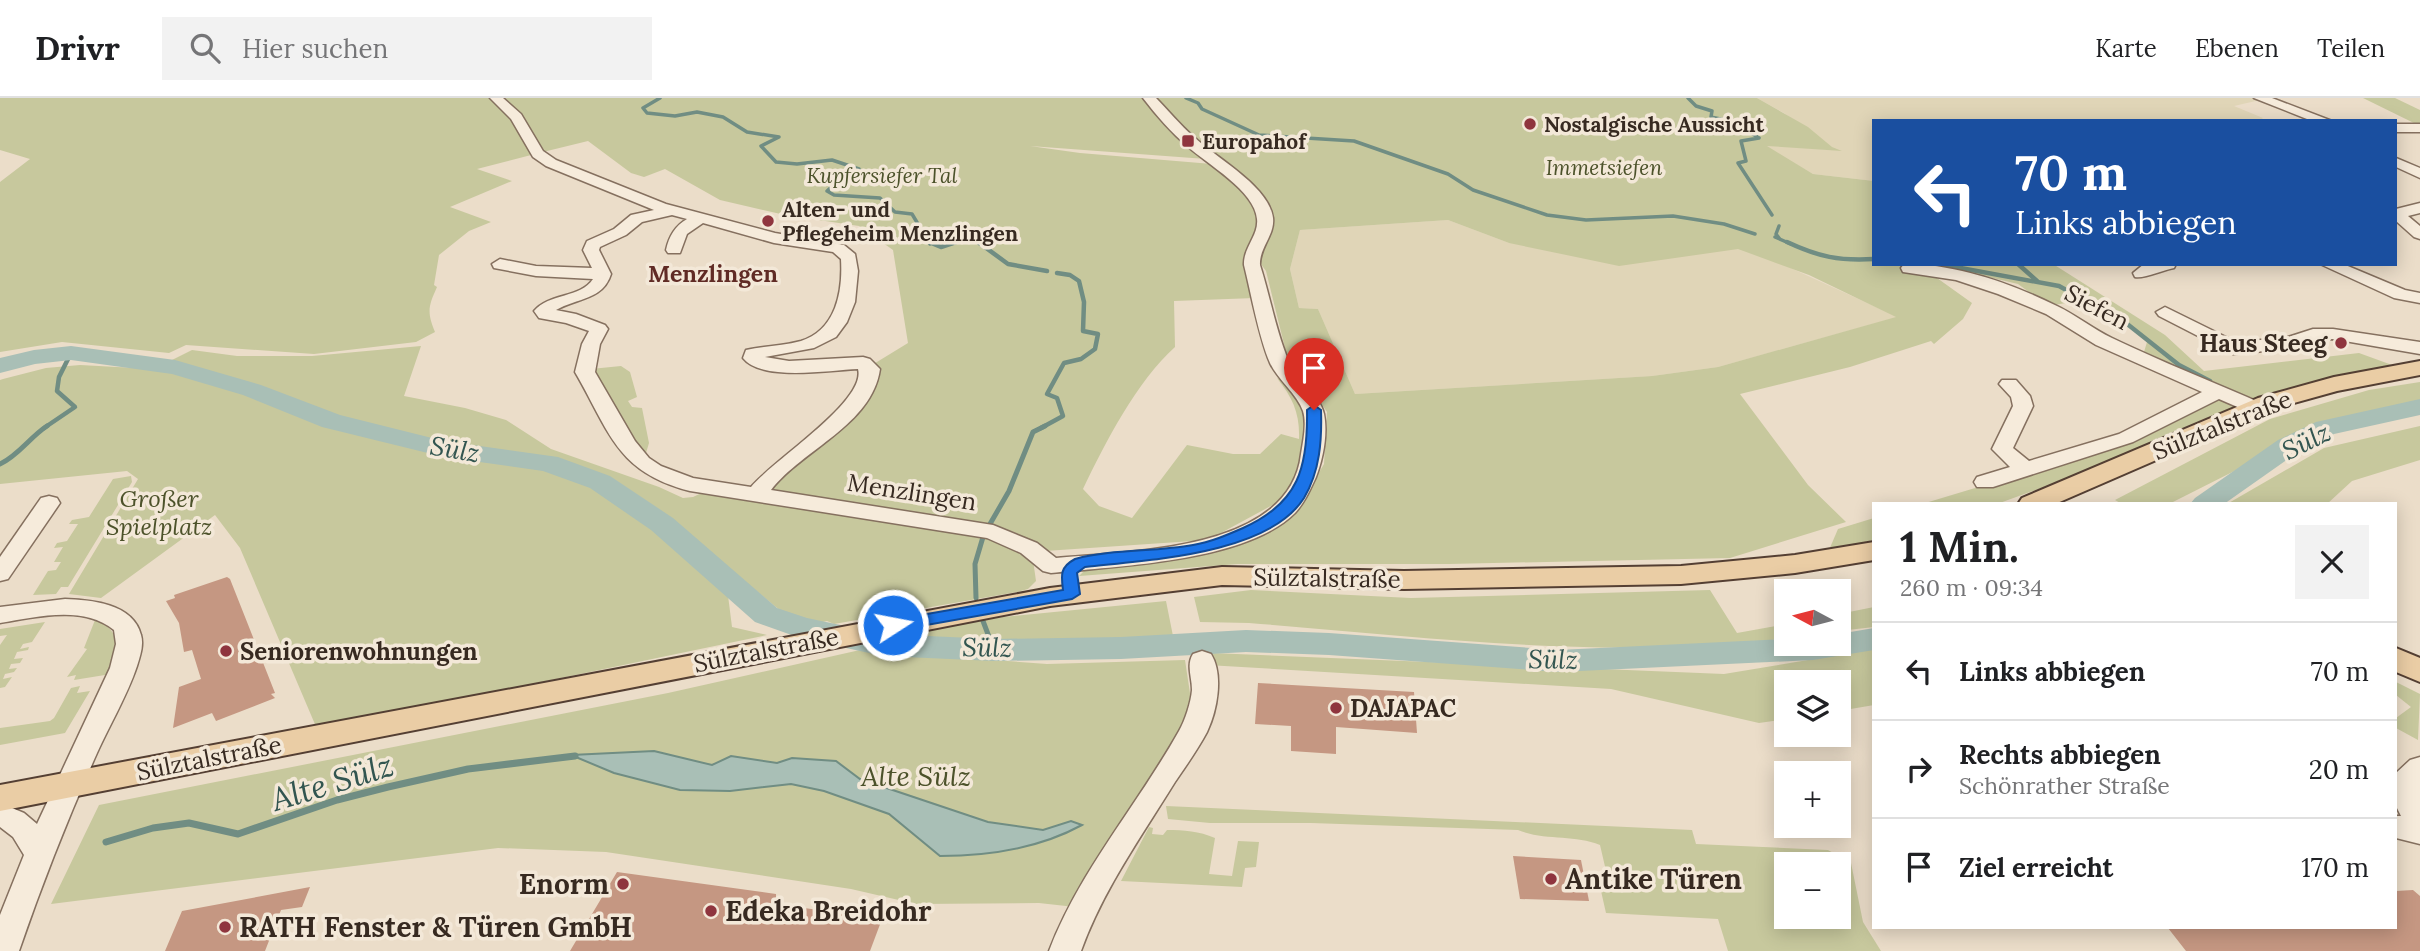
<!DOCTYPE html>
<html lang="de">
<meta charset="utf-8">
<style>
body{margin:0;font-family:Lora,serif;background:#f2f2f2;color:#202124;height:100vh;display:flex;flex-direction:column;font-size:26px;white-space:nowrap}
*{box-sizing:border-box;margin:0}
p{font-size:23px;color:#757577}
.icon{flex:none;width:38px;height:38px;fill:none;stroke:currentColor;stroke-width:2;stroke-linecap:round;stroke-linejoin:round}
.map{position:relative;flex:1;overflow:hidden}
.panel{position:absolute;left:1872px;top:404px;width:525px;height:427px;display:flex;flex-direction:column;background:#fff;border-radius:0px;box-shadow:0 4px 18px #0003}
.panel>*{flex:none}
.hud{position:absolute;left:1872px;top:21px;width:525px;height:147px;border-radius:0px;box-shadow:0 4px 18px #0003;background:#1a4fa0;color:#fff;overflow:hidden}
.needle{width:46px;rotate:277deg}
.tools{position:absolute;left:1774px;top:481px;display:grid;gap:14px}
.tools a{display:grid;place-items:center;width:77px;height:77px;border-radius:0px;background:#fff;box-shadow:0 4px 18px #0003;font-size:35px}
.pin{position:absolute;display:grid;place-items:center;width:60px;height:60px;color:#fff;margin:-72px -30px;border-radius:50% 50% 50% 0;rotate:-45deg;box-shadow:0 0 7px #0007}
.pin .icon{rotate:45deg}
.me{position:absolute;width:77px;margin:-38px;rotate:79deg;stroke-linejoin:round;filter:drop-shadow(0 0 5px #0008)}
.turn{display:flex;align-items:center;gap:24px;height:147px;padding:0 28px;font-size:32px}
.turn .icon{width:91px;height:91px;stroke-width:2.5}
.turn b{display:block;font-size:49px;line-height:60px}
.round{display:grid;place-items:center;flex:none;width:74px;height:74px;border-radius:0px;background:#f2f2f2}
.head{display:flex;align-items:center;justify-content:space-between;height:119px;padding:0 28px}
h1{font-size:42px;font-weight:700;line-height:52px}
ul{padding:0;list-style:none}
li{display:flex;align-items:center;gap:21px;height:98px;padding:0 28px;border-top:2px solid #e0e0e0}
li div{flex:1}
li b{display:block;font-size:26px}
li em{font-style:normal}
header{display:flex;align-items:center;gap:42px;box-sizing:border-box;height:98px;padding:0 35px;background:#fff;border-bottom:2px solid #e0e0e0}
header strong{font-size:33px}
nav{display:flex;gap:38px;margin-inline-start:auto;font-size:24px}
.search{width:490px;height:63px;background:#f2f2f2;display:flex;align-items:center;gap:18px;box-sizing:border-box;padding:0 24px;border-radius:0px;color:#757577;font-size:26px}
.map>svg:first-child{display:block}
.farmland{fill:#e0d5b7}
.green{fill:#c7c89d;fill-rule:evenodd}
.water{fill:#a9bfb6;stroke:#708d83;stroke-width:2}
.lines{fill:none;stroke-linecap:round;stroke-linejoin:round}
.stream-far3{stroke:#708d83;stroke-width:3.5}
.stream-far2{stroke:#708d83;stroke-width:4.5}
.stream-far1{stroke:#708d83;stroke-width:5}
.stream{stroke:#708d83;stroke-width:7}
.river{fill:#a9bfb6;fill-rule:evenodd}
.building{fill:#c59782}
.minor-casing{stroke:#85705f;stroke-width:3}
.major-casing{stroke:#543f33;stroke-width:4}
.minor{fill:#f6ebdb;fill-rule:evenodd}
.major{fill:#eacda5;fill-rule:evenodd}
.route{fill:#1a73e8;stroke:#114b97;stroke-width:2}
.poi-dot{fill:#8f353e;stroke:#f3e8d8;stroke-width:2.5}
.labels{text-anchor:middle;dominant-baseline:central;stroke-width:7;stroke-linejoin:round;paint-order:stroke}
.far-poi-label{font-size:21px;font-weight:bold;fill:#372a21;stroke:#f3e8d8;text-anchor:start}
.far-park-label{font-size:21px;font-style:italic;fill:#4c522a;stroke:#f3e8d8}
.far-quarter-label{font-size:23px;font-weight:bold;fill:#602b25;stroke:#f3e8d8}
.street-label{font-size:24px;fill:#372a21;stroke:#f3e8d8}
.poi-label{font-size:24px;font-weight:bold;fill:#372a21;stroke:#f3e8d8;text-anchor:start}
.park-label{font-size:24px;font-style:italic;fill:#4c522a;stroke:#f3e8d8}
.water-label{font-size:26px;font-style:italic;fill:#325550;stroke:#f3e8d8}
.near-park-label{font-size:28px;font-style:italic;fill:#4c522a;stroke:#f3e8d8}
.near-poi-label{font-size:28px;font-weight:bold;fill:#372a21;stroke:#f3e8d8;text-anchor:start}
.near-water-label{font-size:32px;font-style:italic;fill:#325550;stroke:#f3e8d8}
</style>
<header>
<strong>Drivr</strong>
<div class="search"><svg class="icon" aria-label="search" viewBox="0 0 24 24"><circle cx="10" cy="10" r="6"/><path d="M15 15l6 6"/></svg>Hier suchen</div>
<nav><a>Karte</a><a>Ebenen</a><a>Teilen</a></nav>
</header>
<div class="map">
<svg width="2420" height="853" viewBox="0 0 2420 853">
<rect width="100%" height="100%" fill="#ebddc9"/>
<g class="farmland">
<polygon points="1757,0 2255,0 2260,2 2234,8 2263,20 2259,23 1874,23 1874,83 1813,76 1762,47 1834,52 1784,15"/>
<polygon points="1448,122 1509,145 1747,150 1898,219 1718,269 1652,278 1355,296 1318,211 1299,210 1290,171 1300,132"/>
</g>
<g class="green">
<path d="M0,0H489L511,20L535,56L477,71L512,83L450,109L491,124L469,133L439,157L434,187L437,189C428,209 427,214 435,234L416,244L314,256L186,247L169,255L62,244L0,254V84L30,61L0,52Z"/>
<path d="M501,0H1145L1206,61L1030,48L1080,55L1212,66L1239,89L1258,117L1259,125L1244,158L1255,200L1174,203L1175,249C1137,283 1105,345 1083,391L1099,408L1132,420L1187,347L1233,356H1260L1281,336L1299,341C1300,316 1293,300 1277,280L1291,288L1307,310L1304,365L1280,403L1208,442L1045,453L1014,434L993,429L774,395L770,389L857,311L872,267L908,245L893,152L859,128L785,117L720,102L665,71L644,79L631,75L588,43L543,54L521,18Z"/>
<path d="M1155,0H1757L1808,29L1832,49L1842,53L1767,48L1813,76L1874,83V166H2053L2165,237L2204,273L2359,255L2392,267L2250,303L2144,254L2147,244L2127,226L2084,202L2048,208L2018,186L1980,177L1942,173L1937,180L1972,205L1963,221L1934,246L1931,243L1850,269L1740,296L1808,387L1846,424L1730,460L1449,466H1238L1079,478L1085,472L1215,454L1295,415L1324,366L1327,314L1286,254L1266,173L1255,158L1273,129L1266,103L1257,90L1187,33ZM1448,122L1509,145L1619,168L1738,151L1809,177L1896,219L1718,269L1652,278L1355,296L1318,211L1299,210L1290,171L1300,132Z"/>
<polygon points="2363,0 2395,0 2420,12 2420,28"/>
<polygon points="421,248 404,298 465,310 506,322 551,351 659,389 683,400 693,399 708,392 931,427 1009,445 1033,462 1036,483 1028,491 1017,494 834,526 827,523 800,529 724,466 732,529 767,537 317,631 240,450 215,417 101,500 69,496 138,381 127,373 0,386 0,282 3,281 46,270 80,267 154,271 192,252 237,258 312,258"/>
<polygon points="621,268 630,274 637,299 628,303 632,309 642,310 649,345 646,355 638,357 591,271"/>
<polygon points="2420,284 2420,308 2384,314 2278,351 2169,406 2122,406 2115,402 2270,321 2369,292"/>
<polygon points="2215,296 2239,307 2102,368 1997,406 1922,406 2128,344"/>
<polygon points="2420,328 2420,362 2352,383 2327,406 2227,406 2324,350"/>
<polygon points="131,378 132,384 68,489 61,489 56,496 33,497 48,473 56,472 61,464 54,464 63,449 54,450 57,445 67,443 78,426 69,426 72,422 89,419 113,381"/>
<polygon points="1874,420 1874,442 1829,452 1838,431"/>
<path d="M1251,492L1411,500L1710,492L1737,535L1787,526V540C1609,563 1427,539 1249,525L1200,524L1194,499Z"/>
<polygon points="1166,503 1173,538 1005,546 893,538 1003,519"/>
<polygon points="1874,509 1874,529 1839,533 1839,516"/>
<path d="M95,522C114,529 116,538 118,557L110,561L117,560L111,576L74,582L76,577L67,579L87,551L84,550Z"/>
<polygon points="45,524 32,544 23,546 20,551 29,549 28,552 17,554 14,561 23,560 20,565 11,566 9,571 17,570 14,574 5,576 3,581 12,579 5,589 0,590 0,547 7,537 0,538 0,531"/>
<polygon points="1874,551 1874,607 1839,613 1839,584 1787,584 1787,621 1759,625 1611,591 1207,567 1212,555 1724,576"/>
<polygon points="860,552 1047,566 1185,562 1194,622 1075,809 1039,805 916,806 851,791 606,754 498,750 51,806 99,707 668,595"/>
<polygon points="2396,584 2420,596 2418,642 2396,630 2396,620 2411,609 2396,597"/>
<polygon points="80,588 77,595 90,593 65,635 0,647 0,630 50,623 54,620 71,590"/>
<path d="M1166,708L1692,732L1696,746L1828,752L1851,765L1863,824L1881,853H1728L1718,821L1606,815L1601,793L1610,790L1600,747C1574,736 1545,743 1518,732L1311,725H1210L1168,721ZM1839,766V819H1787V766Z"/>
<path d="M1149,729L1153,730L1152,736L1163,737L1167,732C1184,732 1199,733 1215,740L1209,776L1232,778L1238,743L1259,744L1256,769L1245,770L1242,789L1121,783Z"/>
</g>
<path class="water" d="M654,653L712,667L731,658L777,665L792,660L836,663L860,681L988,724L1043,732L1071,723L1082,727C1038,751 989,758 940,758L889,716L824,693L791,686L730,693L680,692L614,675L571,657Z"/>
<g class="lines">
<g class="stream-far3">
<polyline points="660,0 643,10 647,15 675,18 697,14 723,19 747,34 779,39 761,48 776,64 797,66 832,62 859,71 857,74 839,73 833,78 838,83 827,93 834,97 880,100 895,114 912,116 930,146"/>
<polyline points="1186,0 1198,5 1202,11 1259,37 1354,43 1448,76 1473,92 1547,117 1586,122 1673,118 1724,126 1755,136"/>
<polyline points="1688,0 1696,8 1712,13 1711,19 1734,24 1759,40 1741,43 1746,63 1738,65 1772,117"/>
<polyline points="1779,128 1776,136 1779,140"/>
<polyline points="1775,139 1791,146"/>
<polyline points="950,146 970,140 980,146"/>
</g>
<g class="stream-far2">
<polyline points="929,144 941,149 956,144"/>
<polyline points="978,144 1008,166 1047,173"/>
<path d="M1787,144C1819,159 1839,163 1874,161"/>
<polyline points="1939,166 2059,188 2126,225 2179,267 2210,283"/>
<polyline points="2018,166 2037,183"/>
<polyline points="44,330 75,309 57,293 59,279 71,255"/>
<polyline points="1041,330 1063,318 1057,300 1047,296 1064,265 1081,261 1095,251 1098,236 1083,233 1084,204 1079,183 1070,177 1057,175"/>
</g>
<g class="stream-far1">
<path d="M0,366C18,358 30,339 47,328"/>
<polyline points="990,426 1009,393 1033,334 1045,328"/>
<polyline points="976,500 975,466 983,439"/>
<polyline points="983,523 994,552"/>
</g>
<polyline class="stream" points="106,744 153,730 189,725 238,736 337,702 388,689 468,671 575,658"/>
<g class="river">
<polygon points="71,248 175,262 261,287 340,317 444,343 558,359 610,378 673,420 777,510 807,520 883,536 994,541 1121,539 1246,532 1329,535 1558,552 1787,541 1787,546 1839,546 1839,536 1874,530 1874,552 1813,562 1558,574 1329,557 1246,554 1121,561 994,563 883,558 800,540 755,524 651,432 590,390 543,373 444,359 322,329 243,297 172,276 71,262 35,266 0,275 0,260 34,252"/>
<polygon points="2420,301 2420,317 2334,336 2298,354 2224,406 2190,406 2195,400 2278,342 2316,324"/>
</g>
</g>
<g class="building">
<polygon points="227,479 230,481 275,595 271,596 275,600 216,623 212,615 173,630 179,589 201,581 192,552 184,554 179,525 166,503 175,500 174,497"/>
<polygon points="1258,585 1414,594 1417,635 1336,629 1336,656 1291,653 1291,628 1255,626"/>
<polygon points="1513,758 1581,762 1589,803 1520,801"/>
<polygon points="617,774 776,796 776,806 882,821 870,853 570,853"/>
<polygon points="310,789 302,809 281,812 265,853 165,853 182,813"/>
<polygon points="2413,792 2420,798 2420,853 2186,853 2168,830 2396,830 2396,793"/>
</g>
<g class="lines">
<defs>
<g id="minor">
<path d="M490,0H503L521,16L543,53L556,62L666,106L775,135L844,147L855,156L858,173L855,204L847,224L836,239L814,250L765,259L789,263L863,259L870,261L880,271C872,327 803,351 771,392L993,427L1037,445L1056,460C1129,453 1290,454 1301,356C1303,343 1307,326 1303,313C1297,296 1278,282 1270,265C1259,240 1251,195 1244,167C1243,150 1259,137 1257,121C1255,93 1207,66 1187,48C1171,34 1156,17 1143,0H1156C1169,13 1180,27 1194,39C1216,60 1269,88 1273,120C1275,137 1259,150 1260,167C1270,198 1276,234 1289,264C1297,282 1320,297 1324,316C1328,336 1323,361 1316,379C1310,392 1305,404 1295,415C1246,464 1118,468 1051,475L1043,473L1021,455L987,440L690,393C616,374 610,334 575,274L582,246L589,233L566,225L539,220L534,213C549,195 581,200 593,181L536,178L494,170L492,166L500,161L536,168L592,170L583,152L587,143L614,131L631,117L654,112L546,68L533,59L511,21ZM672,117L687,121C675,128 669,138 666,152L668,155H680L687,136L703,125L774,145L833,154L841,161C843,194 836,232 801,243C783,248 764,248 746,252L743,260C762,284 830,272 858,271C867,303 772,363 751,389L693,380L661,368L649,360L635,343L595,274L600,246L608,231L605,227L576,216L556,212C577,200 603,202 611,176L599,152L600,149L626,137L642,124Z"/>
<polygon points="2254,0 2272,0 2332,23 2312,23"/>
<rect x="2396" y="26" width="24" height="8"/>
<polygon points="2396,60 2420,70 2420,80 2396,69"/>
<polygon points="2420,105 2420,115 2408,118 2420,128 2420,141 2414,139 2396,123 2396,111"/>
<path d="M1904,166C1957,166 2010,185 2057,208C2076,217 2093,231 2112,240C2162,264 2213,284 2263,306L2266,310L2263,314H2249L2219,301L2133,344L1993,389H1977L1974,384L1977,379L2010,369L1992,351L2013,308L2011,299L1999,286L2002,282H2016L2030,298L2033,308L2013,350L2029,363L2119,336L2202,294L2096,247L2046,216L1998,196L1956,182L1903,174L1901,170Z"/>
<path d="M2144,166H2176L2174,170C2163,172 2144,181 2135,179L2133,175Z"/>
<polygon points="2320,166 2343,166 2405,192 2420,195 2420,205 2394,200"/>
<polygon points="2165,209 2236,244 2285,240 2313,231 2333,231 2420,244 2420,256 2333,241 2314,242 2286,251 2233,256 2159,218 2156,214"/>
<polygon points="49,398 57,400 60,405 8,481 0,483 0,459 41,400"/>
<path d="M65,501C91,502 133,505 141,537C144,547 140,558 137,568C127,598 110,626 97,655C68,720 42,786 19,853H0V817L24,757L13,739L0,729V705L24,715L37,726L110,570L116,546L114,532C83,507 37,519 0,525V509Z"/>
<path d="M1202,553L1211,556C1224,577 1217,613 1207,634C1198,651 1186,668 1175,684C1141,739 1103,792 1081,853H1049C1080,772 1137,708 1179,633C1185,623 1191,604 1192,592C1192,579 1186,567 1193,556Z"/>
<polygon points="2420,659 2420,746 2396,740 2396,718 2401,718 2396,708 2396,675 2410,662"/>
</g>
<g id="major">
<polygon points="2420,263 2420,277 2337,293 2276,310 2055,406 2018,406 2022,400 2258,300 2334,279"/>
<polygon points="1874,444 1874,462 1795,475 1681,486 1404,491 1222,487 1050,508 0,713 0,687 1050,490 1222,469 1404,473 1681,468 1795,457"/>
<polygon points="2396,550 2420,560 2420,584 2396,574"/>
</g>
</defs>
<use href="#minor" class="minor-casing"/>
<use href="#major" class="major-casing"/>
<use href="#minor" class="minor"/>
<use href="#major" class="major"/>
</g>
<path class="route" d="M1314,307L1321,312C1322,342 1320,373 1304,400C1268,457 1146,462 1085,469L1077,475L1080,496L1072,501L893,533L884,527L893,522L1063,492C1061,477 1060,469 1075,461C1113,451 1154,454 1193,447C1211,444 1227,437 1243,430C1299,405 1308,369 1307,312Z"/>
<g class="poi-dot">
<circle cx="1530" cy="26" r="7"/>
<rect x="1181" y="36" width="14" height="14" rx="3.5"/>
<circle cx="768" cy="123" r="7"/>
<circle cx="2341" cy="245" r="7"/>
<circle cx="226" cy="553" r="7"/>
<circle cx="1336" cy="610" r="7"/>
<circle cx="1551" cy="781" r="7"/>
<circle cx="623" cy="786" r="7"/>
<circle cx="711" cy="813" r="7"/>
<circle cx="225" cy="829" r="7"/>
</g>
<g class="labels">
<g class="far-poi-label">
<text x="1544" y="26">Nostalgische Aussicht</text>
<text x="1202" y="43">Europahof</text>
<text x="782" y="111">Alten- und<tspan x="782" dy="24">Pflegeheim Menzlingen</tspan></text>
</g>
<g class="far-park-label">
<text x="1604" y="69">Immetsiefen</text>
<text x="882" y="77">Kupfersiefer Tal</text>
</g>
<g class="far-quarter-label">
<text x="713" y="175">Menzlingen</text>
</g>
<g class="street-label">
<text transform="translate(2097 209) rotate(28)">Siefen</text>
<text transform="translate(2222 327) rotate(-22)">Sülztalstraße</text>
<text transform="translate(912 394) rotate(9)">Menzlingen</text>
<text transform="translate(1327 480) rotate(1)">Sülztalstraße</text>
<text transform="translate(766 552) rotate(-11)">Sülztalstraße</text>
<text transform="translate(209 660) rotate(-11)">Sülztalstraße</text>
</g>
<g class="poi-label">
<text x="2327" y="245" text-anchor="end">Haus Steeg</text>
<text x="240" y="553">Seniorenwohnungen</text>
<text x="1350" y="610">DAJAPAC</text>
</g>
<g class="park-label">
<text x="159" y="400">Großer<tspan x="159" dy="28">Spielplatz</tspan></text>
</g>
<g class="water-label">
<text transform="translate(2306 343) rotate(-26)">Sülz</text>
<text transform="translate(455 351) rotate(10)">Sülz</text>
<text transform="translate(987 549) rotate(1)">Sülz</text>
<text transform="translate(1553 561) rotate(1)">Sülz</text>
</g>
<g class="near-park-label">
<text x="916" y="678">Alte Sülz</text>
</g>
<g class="near-poi-label">
<text x="1565" y="781">Antike Türen</text>
<text x="609" y="786" text-anchor="end">Enorm</text>
<text x="725" y="813">Edeka Breidohr</text>
<text x="239" y="829">RATH Fenster &amp; Türen GmbH</text>
</g>
<g class="near-water-label">
<text transform="translate(332 684) rotate(-17)">Alte Sülz</text>
</g>
</g>
</svg>
<div class="tools">
<a><svg class="needle" viewBox="-14 -14 28 28"><path d="M0-13l5 13h-10z" fill="#e53935"/><path d="M0 13l5-13h-10z" fill="#757577"/></svg></a>
<a><svg class="icon" aria-label="layers" viewBox="0 0 24 24"><path d="M12 4l9 5-9 5-9-5zM3 14l9 5 9-5"/></svg></a>
<a>+</a>
<a>−</a>
</div>
<div class="pin" style="left:1314px;top:312px;background:#d93025"><svg class="icon" aria-label="arrive" viewBox="0 0 24 24"><path d="M6 21V4h12l-3 4 3 4H6"/></svg></div>
<svg class="me" style="left:893px;top:527px" viewBox="-20 -20 40 40"><circle r="17" fill="#1a73e8" stroke="#fff" stroke-width="3"/><path d="M0-11L8 9 0 5-8 9z" fill="#fff"/></svg>
<div class="hud">
<div class="turn"><svg class="icon" aria-label="left" viewBox="0 0 24 24"><path d="M17 20v-9H6M10 6l-5 5 5 5"/></svg><div><b>70 m</b>Links abbiegen</div></div>
</div>
<section class="panel">
<div class="head"><div><h1>1 Min.</h1><p>260 m · 09:34</p></div><a class="round"><svg class="icon" aria-label="close" viewBox="0 0 24 24"><path d="M6 6l12 12M18 6L6 18"/></svg></a></div>
<ul>
<li><svg class="icon" aria-label="left" viewBox="0 0 24 24"><path d="M17 20v-9H6M10 6l-5 5 5 5"/></svg><div><b>Links abbiegen</b></div><em>70 m</em></li>
<li><svg class="icon" aria-label="right" viewBox="0 0 24 24"><path d="M7 20v-9h11M14 6l5 5-5 5"/></svg><div><b>Rechts abbiegen</b><p>Schönrather Straße</p></div><em>20 m</em></li>
<li><svg class="icon" aria-label="arrive" viewBox="0 0 24 24"><path d="M6 21V4h12l-3 4 3 4H6"/></svg><div><b>Ziel erreicht</b></div><em>170 m</em></li>
</ul>
</section>
</div>
